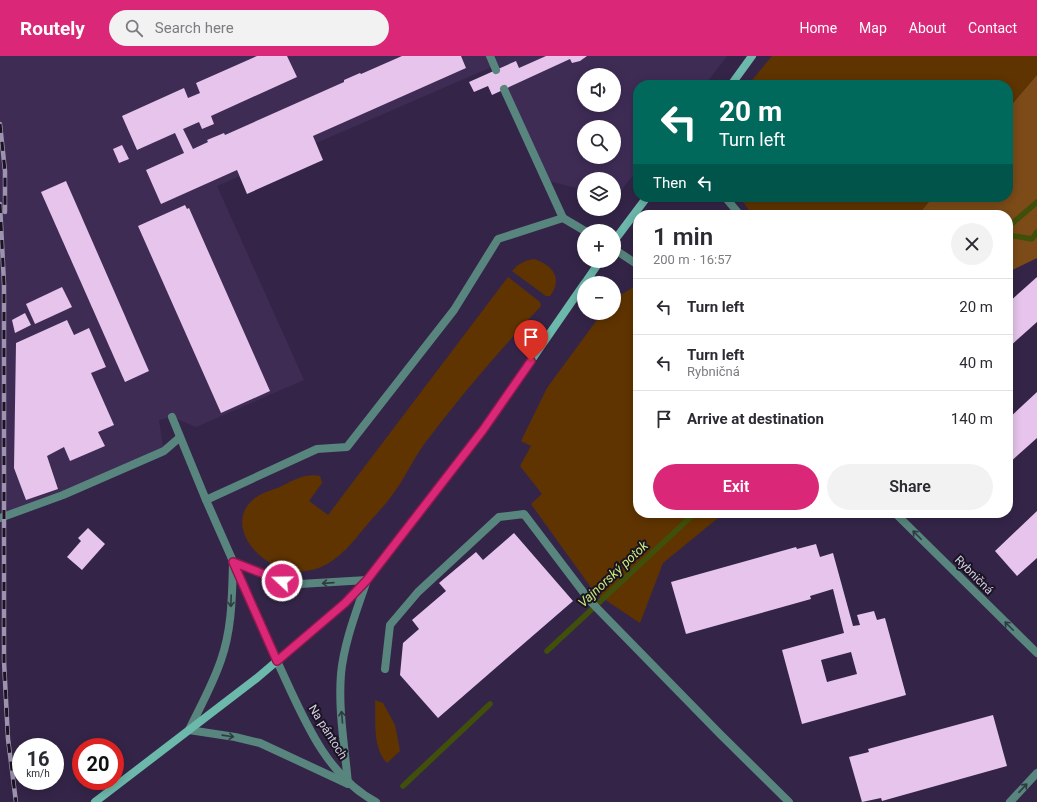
<!DOCTYPE html>
<meta charset="utf-8">
<style>
body{margin:0;font-family:Roboto,sans-serif;background:#f2f2f3;color:#2b2b33;height:100vh;display:flex;flex-direction:column;font-size:15px;white-space:nowrap}
*{box-sizing:border-box;margin:0}
p{font-size:13px;color:#7c7c81}
.icon{flex:none;width:22px;height:22px;fill:none;stroke:currentColor;stroke-width:2;stroke-linecap:round;stroke-linejoin:round}
.map{position:relative;flex:1;overflow:hidden}
.side{position:absolute;left:633px;top:154px;width:380px;height:308px;display:flex;flex-direction:column;background:#fff;border-radius:16px;box-shadow:0 2px 10px #0003}
.side>*{flex:none}
.banner{position:absolute;left:633px;top:24px;width:380px;height:122px;border-radius:16px;box-shadow:0 2px 10px #0003;background:#00695c;color:#fff;overflow:hidden}
.fabs{position:absolute;left:577px;top:12px;display:grid;gap:8px}
.fabs a{display:grid;place-items:center;width:44px;height:44px;border-radius:50%;background:#fff;box-shadow:0 2px 10px #0003;font-size:20px}
.speed{position:absolute;left:12px;top:682px;display:flex;gap:8px;font-size:20px;font-weight:700;text-align:center}
.speed>*{display:grid;place-content:center;width:52px;height:52px;border-radius:50%;background:#fff;box-shadow:0 2px 10px #0003;line-height:1}
.speed small{font-size:10px;font-weight:400}
.speed .limit{border:6px solid #d22;background:#fff;color:#111}
.pin{position:absolute;display:grid;place-items:center;width:34px;height:34px;color:#fff;margin:-41px -17px;border-radius:50% 50% 50% 0;rotate:-45deg;box-shadow:0 0 4px #0007}
.pin .icon{rotate:45deg}
.me{position:absolute;width:44px;margin:-22px;rotate:291deg;stroke-linejoin:round;filter:drop-shadow(0 0 3px #0008)}
.turn{display:flex;align-items:center;gap:14px;height:84px;padding:0 20px;font-size:18px}
.turn .icon{width:52px;height:52px;stroke-width:2.5}
.turn b{display:block;font-size:28px;line-height:34px}
.then{display:flex;align-items:center;height:38px;padding:0 20px;background:#0003;gap:8px;font-size:15px}
.round{display:grid;place-items:center;flex:none;width:42px;height:42px;border-radius:21px;background:#f2f2f3}
.head{display:flex;align-items:center;justify-content:space-between;height:68px;padding:0 20px}
h1{font-size:24px;font-weight:600;line-height:30px}
.primary-button{display:flex;gap:8px;margin-top:auto;padding:8px 20px}
.primary-button a{flex:1;height:46px;border-radius:24px;background:#db2777;color:#fff;font-size:16px;font-weight:600;line-height:46px;text-align:center}
.primary-button a+a{background:#f2f2f3;color:#2b2b33}
ul{padding:0;list-style:none}
li{display:flex;align-items:center;gap:12px;height:56px;padding:0 20px;border-top:1px solid #e1e1e2}
li div{flex:1}
li b{display:block;font-size:15px}
li em{font-style:normal}
header{display:flex;align-items:center;gap:24px;box-sizing:border-box;height:56px;padding:0 20px;background:#db2777;color:#fff}
header strong{font-size:19px}
nav{display:flex;gap:22px;margin-inline-start:auto;font-size:14px}
.search{width:280px;height:36px;background:#f2f2f3;display:flex;align-items:center;gap:10px;box-sizing:border-box;padding:0 14px;border-radius:22px;color:#7c7c81;font-size:15px}
.map>svg:first-child{display:block}
.built{fill:#3e2c55;fill-rule:evenodd}
.green{fill:#5f3401}
.forest{fill:#7c4b18}
.lines{fill:none;stroke-linecap:round;stroke-linejoin:round}
.stream{stroke:#40500a;stroke-width:5.5}
.building{fill:#e6c4eb;fill-rule:evenodd}
.lane{stroke:#58867e;stroke-width:8}
.street{stroke:#58867e;stroke-width:8}
.secondary{stroke:#6cb8ab;stroke-width:8}
.rail-casing{stroke:#9e93ae;stroke-width:4.5}
.rail{stroke:#191322;stroke-width:3;stroke-dasharray:9;stroke-linecap:butt}
.oneway{stroke:#2f3b42}
.route-casing{stroke:#8e194d;stroke-width:10}
.route{stroke:#db2777;stroke-width:7}
.labels{text-anchor:middle;dominant-baseline:central;stroke-width:4;stroke-linejoin:round;paint-order:stroke}
.street-label{font-size:12px;fill:#d5cde3;stroke:#191322}
.water-label{font-size:13px;font-style:italic;fill:#cbea78;stroke:#191322}
</style>
<header>
<strong>Routely</strong>
<div class="search"><svg class="icon" aria-label="search" viewBox="0 0 24 24"><circle cx="10" cy="10" r="6"/><path d="M15 15l6 6"/></svg>Search here</div>
<nav><a>Home</a><a>Map</a><a>About</a><a>Contact</a></nav>
</header>
<div class="map">
<svg width="1037" height="746" viewBox="0 0 1037 746">
<rect width="100%" height="100%" fill="#342548"/>
<path class="built" d="M0,0H727L705,29H638V113L616,141H614V123H584V134L545,124L494,10L217,130L304,324L196,371L172,361L159,364L163,391L7,459L0,442ZM584,19H614V49H584ZM584,71H614V101H584Z"/>
<g class="green">
<polygon points="772,0 1037,0 1037,19 1008,53 1008,29 748,29"/>
<polygon points="740,141 933,141 918,159 752,159"/>
<path d="M534,203C553,209 563,223 550,240H546L512,215C519,207 524,205 534,203Z"/>
<path d="M508,221L540,246L541,250C500,294 461,339 425,387C413,403 405,422 393,438C387,447 379,455 371,464C358,479 345,498 327,508C277,537 215,472 255,442C262,437 272,434 280,431C292,425 305,417 320,420L322,427L309,445L328,459Z"/>
<polygon points="638,231 638,457 724,457 663,507 640,567 595,537 531,448 542,438 520,410 531,390 521,385 547,332 602,257 614,257 614,243 632,232"/>
<path d="M375,644L383,647L395,669L400,695L387,707C372,691 376,664 375,644Z"/>
</g>
<polygon class="forest" points="1037,19 1037,202 1008,216 1008,159 918,159 933,141 1008,141 1008,53"/>
<g class="lines">
<g class="stream">
<polyline points="1008,171 1037,146"/>
<polyline points="1008,179 1032,183 1037,176"/>
<polyline points="547,595 695,457"/>
<polyline points="403,730 490,648"/>
</g>
</g>
<g class="building">
<polygon points="257,0 287,0 297,21 211,60 214,68 202,73 199,66 183,73 193,93 208,86 207,84 224,77 225,79 344,26 344,24 360,17 361,18 402,0 461,0 466,12 313,80 323,104 247,138 237,114 161,148 146,114 184,97 175,77 137,94 122,60 184,32 188,42 200,37 196,27"/>
<polygon points="546,0 587,0 580,5 572,7 570,3 492,39 488,30 474,36 469,26 516,5 519,12"/>
<polygon points="122,89 129,103 119,107 113,93"/>
<polygon points="66,125 149,315 125,326 41,136"/>
<polygon points="185,149 187,153 189,152 270,335 221,357 138,170"/>
<polygon points="1037,221 1037,266 1008,292 1008,247"/>
<polygon points="62,231 72,251 35,268 26,248"/>
<polygon points="25,257 31,269 15,277 12,264"/>
<polygon points="67,264 74,279 89,272 106,311 91,317 114,369 98,376 105,390 70,405 64,391 47,400 58,433 26,444 14,412 16,287"/>
<polygon points="1037,336 1037,382 1008,408 1008,363"/>
<polygon points="1037,455 1037,502 1017,520 995,495"/>
<polygon points="88,472 105,488 82,514 67,501 81,485 78,482"/>
<polygon points="514,477 573,545 438,662 400,619 403,587 419,573 412,564 446,535 439,527 476,496 483,504"/>
<path d="M816,488L820,501L833,497L853,570L860,569L857,559L874,555L877,564L885,562L906,639L802,668L782,594L844,577L833,533L810,540L811,543L686,578L671,526L796,491L797,493ZM851,596L857,618L827,626L821,604Z"/>
<polygon points="993,659 1007,710 882,745 881,742 862,746 849,701 869,696 868,693"/>
</g>
<g class="lines">
<g class="lane">
<polyline points="490,0 496,14"/>
<polyline points="504,33 563,162"/>
<polyline points="725,141 740,159"/>
<polyline points="172,361 206,444"/>
<polyline points="0,462 63,439 164,395 179,382"/>
<polyline points="233,506 282,525 300,528 367,524"/>
<polyline points="277,605 206,444 317,393 347,391 454,254 498,183 563,162 585,175"/>
<polyline points="385,613 390,569 418,536 499,461 524,458 590,545 720,678 789,746"/>
<path d="M189,674C200,651 213,628 221,604C232,573 232,540 233,508"/>
</g>
<g class="street">
<polyline points="614,193 638,209"/>
<polyline points="895,457 1037,597"/>
<path d="M277,605C301,656 324,719 376,746"/>
<polyline points="189,674 235,681 260,687 346,727"/>
<path d="M348,728C345,692 338,655 341,618C344,586 357,554 367,524"/>
<polyline points="1010,746 1037,717"/>
</g>
<g class="secondary">
<polyline points="731,29 752,0"/>
<polyline points="614,185 647,141"/>
<polyline points="585,227 600,205"/>
<polyline points="95,746 257,622 345,547 367,524 483,374 584,228"/>
</g>
<defs>
<g id="rail">
<polyline points="0,68 5,115 5,156"/>
<polyline points="0,148 4,228 4,605 8,683 16,746"/>
</g>
</defs>
<use href="#rail" class="rail-casing"/>
<use href="#rail" class="rail"/>
</g>
<defs><path id="oneway-shaft" d="M-6 0H5M1.5-3L5.5 0L1.5 3" fill="none" stroke-width="1.6" stroke-linecap="round" stroke-linejoin="round"/></defs>
<g class="oneway">
<use href="#oneway-shaft" transform="translate(917 479) rotate(-135)"/>
<use href="#oneway-shaft" transform="translate(328 527) rotate(176)"/>
<use href="#oneway-shaft" transform="translate(231 545) rotate(92)"/>
<use href="#oneway-shaft" transform="translate(1009 570) rotate(-135)"/>
<use href="#oneway-shaft" transform="translate(342 661) rotate(-95)"/>
<use href="#oneway-shaft" transform="translate(228 680) rotate(8)"/>
<use href="#oneway-shaft" transform="translate(1023 732) rotate(-47)"/>
</g>
<g class="lines">
<defs>
<polyline id="route" points="282,525 233,506 277,605 345,547 367,524 483,374 531,305"/>
</defs>
<use href="#route" class="route-casing"/>
<use href="#route" class="route"/>
</g>
<g class="labels">
<g class="street-label">
<text transform="translate(974 519) rotate(45)">Rybničná</text>
<text transform="translate(328 676) rotate(58)">Na pántoch</text>
</g>
<g class="water-label">
<text transform="translate(613 518) rotate(-43)">Vajnorský potok</text>
</g>
</g>
</svg>
<div class="fabs">
<a><svg class="icon" aria-label="sound" viewBox="0 0 24 24"><path d="M4 9h4l5-4v14l-5-4H4zM17 9q2 3 0 6"/></svg></a>
<a><svg class="icon" aria-label="search" viewBox="0 0 24 24"><circle cx="10" cy="10" r="6"/><path d="M15 15l6 6"/></svg></a>
<a><svg class="icon" aria-label="layers" viewBox="0 0 24 24"><path d="M12 4l9 5-9 5-9-5zM3 14l9 5 9-5"/></svg></a>
<a>+</a>
<a>−</a>
</div>
<div class="speed"><div>16<small>km/h</small></div><div class="limit">20</div></div>
<div class="pin" style="left:531px;top:305px;background:#d93025"><svg class="icon" aria-label="arrive" viewBox="0 0 24 24"><path d="M6 21V4h12l-3 4 3 4H6"/></svg></div>
<svg class="me" style="left:282px;top:525px" viewBox="-20 -20 40 40"><circle r="17" fill="#db2777" stroke="#fff" stroke-width="3"/><path d="M0-11L8 9 0 5-8 9z" fill="#fff"/></svg>
<div class="banner">
<div class="turn"><svg class="icon" aria-label="left" viewBox="0 0 24 24"><path d="M17 20v-9H6M10 6l-5 5 5 5"/></svg><div><b>20 m</b>Turn left</div></div>
<div class="then">Then<svg class="icon" aria-label="left" viewBox="0 0 24 24"><path d="M17 20v-9H6M10 6l-5 5 5 5"/></svg></div>
</div>
<section class="side">
<div class="head"><div><h1>1 min</h1><p>200 m · 16:57</p></div><a class="round"><svg class="icon" aria-label="close" viewBox="0 0 24 24"><path d="M6 6l12 12M18 6L6 18"/></svg></a></div>
<ul>
<li><svg class="icon" aria-label="left" viewBox="0 0 24 24"><path d="M17 20v-9H6M10 6l-5 5 5 5"/></svg><div><b>Turn left</b></div><em>20 m</em></li>
<li><svg class="icon" aria-label="left" viewBox="0 0 24 24"><path d="M17 20v-9H6M10 6l-5 5 5 5"/></svg><div><b>Turn left</b><p>Rybničná</p></div><em>40 m</em></li>
<li><svg class="icon" aria-label="arrive" viewBox="0 0 24 24"><path d="M6 21V4h12l-3 4 3 4H6"/></svg><div><b>Arrive at destination</b></div><em>140 m</em></li>
</ul>
<div class="primary-button"><a>Exit</a><a>Share</a></div>
</section>
</div>
